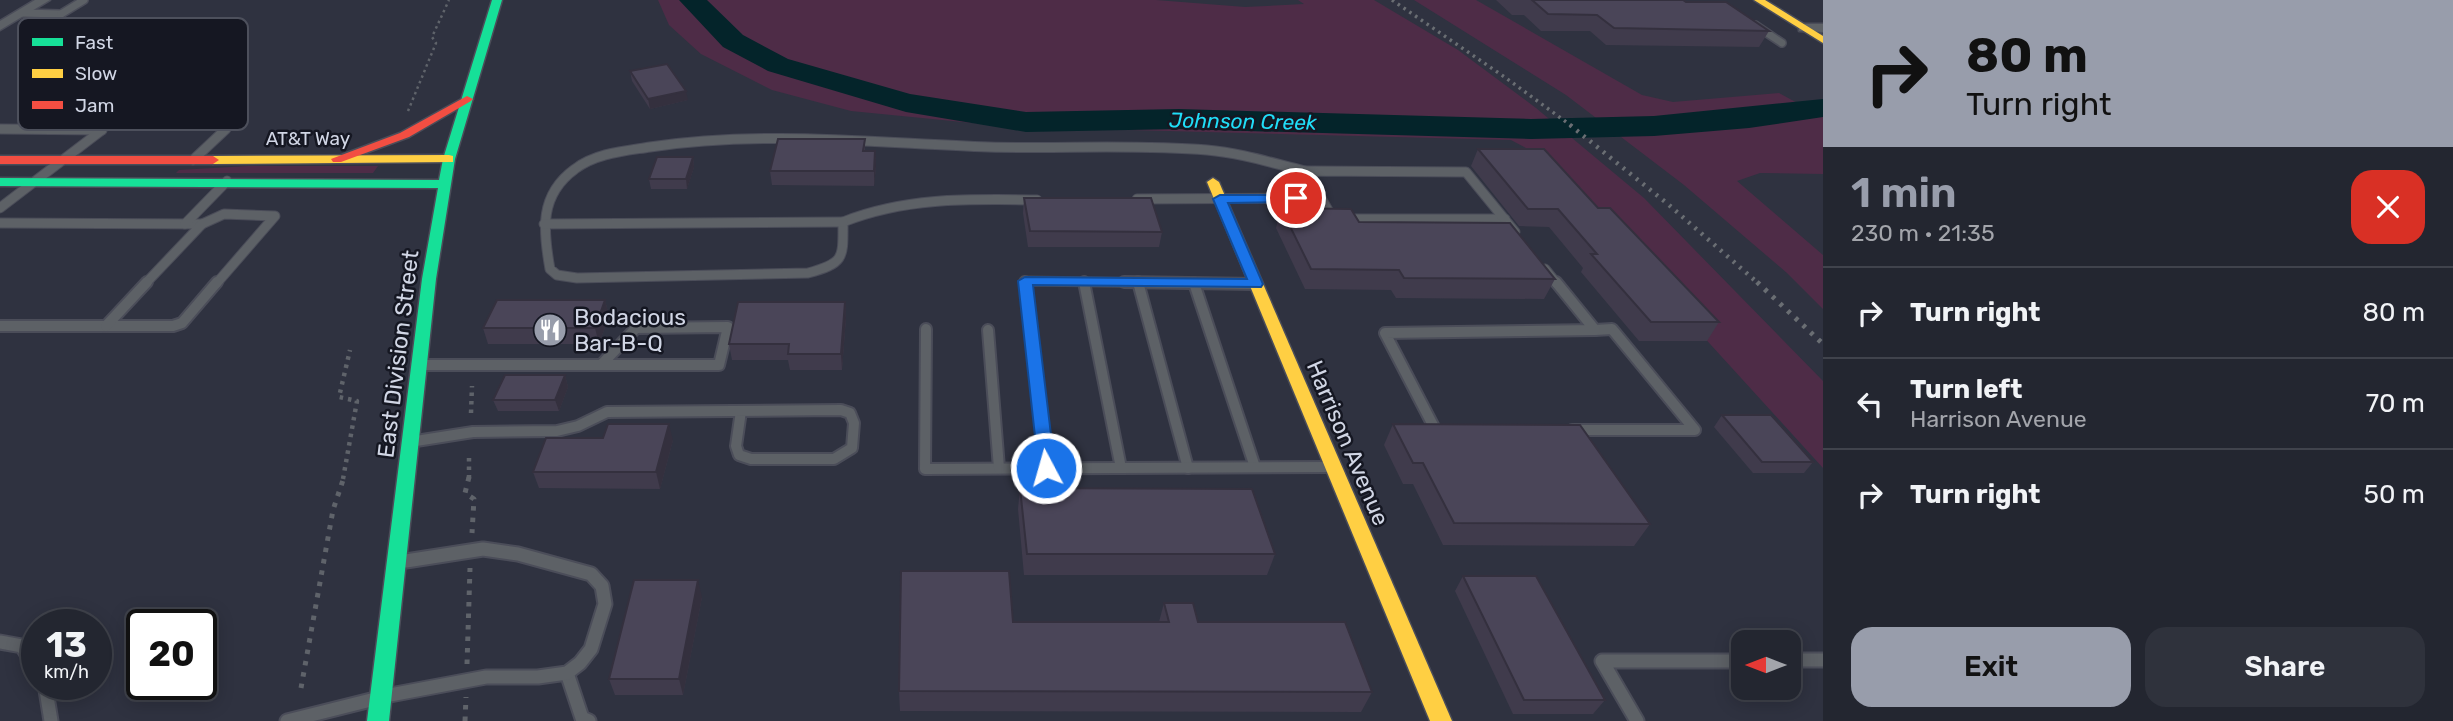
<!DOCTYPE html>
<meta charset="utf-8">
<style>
body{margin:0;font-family:Rubik,sans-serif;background:#2f323c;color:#f1f3f6;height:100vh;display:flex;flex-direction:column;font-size:26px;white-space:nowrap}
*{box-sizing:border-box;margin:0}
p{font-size:23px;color:#a3a5ab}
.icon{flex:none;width:38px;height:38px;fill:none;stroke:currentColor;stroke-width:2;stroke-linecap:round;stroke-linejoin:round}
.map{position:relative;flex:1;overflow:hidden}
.details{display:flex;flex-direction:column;background:#232630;width:630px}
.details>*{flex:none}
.hud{background:#989dab;color:#111;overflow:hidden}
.needle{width:46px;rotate:270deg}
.fabs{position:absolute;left:1731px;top:630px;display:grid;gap:14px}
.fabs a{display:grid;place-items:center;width:70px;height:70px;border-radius:14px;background:#232630;box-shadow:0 4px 18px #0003,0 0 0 2px #40434c;font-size:35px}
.speed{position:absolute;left:21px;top:609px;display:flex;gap:14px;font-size:35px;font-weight:700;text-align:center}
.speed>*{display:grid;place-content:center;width:91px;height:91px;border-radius:50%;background:#232630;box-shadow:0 4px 18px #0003,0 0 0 2px #40434c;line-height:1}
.speed small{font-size:18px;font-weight:400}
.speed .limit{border:4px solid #111;border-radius:10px;background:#fff;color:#111}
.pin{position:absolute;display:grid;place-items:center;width:60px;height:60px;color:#fff;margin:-30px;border:4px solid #fff;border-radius:50%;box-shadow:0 2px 7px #0007}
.me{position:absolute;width:77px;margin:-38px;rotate:354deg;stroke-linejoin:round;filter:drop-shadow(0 0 5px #0008)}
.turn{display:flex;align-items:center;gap:24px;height:147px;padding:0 28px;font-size:32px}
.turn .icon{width:91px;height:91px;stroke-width:2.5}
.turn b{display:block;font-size:49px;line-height:60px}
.round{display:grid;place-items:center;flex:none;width:74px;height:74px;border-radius:21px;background:#2f323c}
.summary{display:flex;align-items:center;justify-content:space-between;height:119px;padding:0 28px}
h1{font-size:42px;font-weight:600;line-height:52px;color:#989dab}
.primary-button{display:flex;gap:14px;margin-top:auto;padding:14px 28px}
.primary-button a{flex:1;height:80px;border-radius:21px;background:#989dab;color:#111;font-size:28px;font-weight:600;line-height:80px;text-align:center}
.primary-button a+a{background:#2f323c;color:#f1f3f6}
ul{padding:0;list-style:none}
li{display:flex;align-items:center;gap:21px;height:91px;padding:0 28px;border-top:2px solid #40434c}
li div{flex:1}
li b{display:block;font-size:26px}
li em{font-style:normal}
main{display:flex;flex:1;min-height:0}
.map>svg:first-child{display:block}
.green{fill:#4e2c47}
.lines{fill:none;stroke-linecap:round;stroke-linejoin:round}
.river{fill:#04242a;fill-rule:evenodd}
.lane-far3-casing{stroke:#4b4d59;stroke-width:10}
.lane-far2-casing{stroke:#4b4d59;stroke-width:11}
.lane-far1-casing{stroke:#4b4d59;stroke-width:14}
.lane-casing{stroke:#4b4d59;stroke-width:17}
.street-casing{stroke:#4b4d59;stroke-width:3}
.fast-casing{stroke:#4b4d59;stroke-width:3}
.slow-casing{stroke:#4b4d59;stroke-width:3}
.jam-casing{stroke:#4b4d59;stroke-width:3}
.path-far2{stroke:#5f636a;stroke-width:2.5;stroke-dasharray:2.5 3.5;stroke-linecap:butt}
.path-far1{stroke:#5f636a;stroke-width:4.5;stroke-dasharray:3.5 5;stroke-linecap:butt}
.path{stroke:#5f636a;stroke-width:5;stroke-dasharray:4.5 7;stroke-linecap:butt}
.lane-far3{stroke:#5d6166;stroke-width:7}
.lane-far2{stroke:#5d6166;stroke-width:9}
.lane-far1{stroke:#5d6166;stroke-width:10}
.lane{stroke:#5d6166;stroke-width:13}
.street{fill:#5d6166;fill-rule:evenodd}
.fast{fill:#16e098;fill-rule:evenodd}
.slow{fill:#ffcf43;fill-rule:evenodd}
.jam{fill:#f24e42;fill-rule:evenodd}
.rail-far2{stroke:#6a6e73;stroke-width:3.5;stroke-dasharray:2.5 4.5;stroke-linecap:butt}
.rail-far1{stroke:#6a6e73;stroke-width:4.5;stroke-dasharray:2.5 6;stroke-linecap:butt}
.rail{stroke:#6a6e73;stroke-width:5;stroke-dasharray:3.5 7;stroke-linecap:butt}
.wall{fill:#403b4c}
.shaded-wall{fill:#34303e}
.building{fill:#4a4558;stroke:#34303e;stroke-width:2}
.route{fill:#1a73e8;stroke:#114b97;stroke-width:2}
.labels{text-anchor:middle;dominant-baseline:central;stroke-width:5;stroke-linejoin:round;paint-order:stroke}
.far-street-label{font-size:19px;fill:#d1d6e5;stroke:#151722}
.far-water-label{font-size:21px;font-style:italic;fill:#20ddf7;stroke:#151722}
.poi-label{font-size:23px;fill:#d1d6e5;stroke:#151722;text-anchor:start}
.street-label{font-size:23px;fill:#d1d6e5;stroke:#151722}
.key{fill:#151722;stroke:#4d505c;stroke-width:2}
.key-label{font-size:19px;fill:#d1d6e5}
</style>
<main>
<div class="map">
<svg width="1823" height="721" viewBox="0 0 1823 721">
<rect width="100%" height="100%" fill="#2f3240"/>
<g class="green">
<polygon points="658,0 1156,0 1245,7 1304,4 1298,0 1374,0 1458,50 1536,108 1644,198 1823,381 1823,468 1537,154 1511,140 1013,127 851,111 772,90 701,54 669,25"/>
<polygon points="1414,0 1476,0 1642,95 1673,102 1779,93 1823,117 1823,174 1760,173 1737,181 1823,255 1823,309 1787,273 1684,185 1566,95"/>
<polygon points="248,166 378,166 373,173 176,173 179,170"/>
</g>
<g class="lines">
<polygon class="river" points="679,0 707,0 743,35 788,59 910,94 1026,112 1179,109 1531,119 1654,116 1823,99 1823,117 1749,128 1654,136 1531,139 1179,129 1026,132 906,112 768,71 723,47"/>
<defs>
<g id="lane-far3">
<polyline points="22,13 61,14 25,37"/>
<polyline points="61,14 84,0"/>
<polyline points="1755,25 1782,43"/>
</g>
<g id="lane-far2">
<polyline points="0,129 102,130"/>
<polyline points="193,160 226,129"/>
<polyline points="1321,198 1333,219 1505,219"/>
<polyline points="1137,199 1321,198 1305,171 1466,172 1515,232"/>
<path d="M1037,200C970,199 906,197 843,222C843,258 845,263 808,273L577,278L557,275L550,269C543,230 539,195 575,169C596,153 625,151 650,147C764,130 876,143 989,147C1062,149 1134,144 1207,150C1241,153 1272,163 1305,171"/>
<polyline points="0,208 102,130"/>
<polyline points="0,223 202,224"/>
<polyline points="185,224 227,181"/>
<polyline points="544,224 843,222"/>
<polyline points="1545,269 1557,284"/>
<polyline points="145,284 202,224 224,214 275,216 216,284"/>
<polyline points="1025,284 1025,281 1256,284"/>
</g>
<g id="lane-far1">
<polyline points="1025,282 1046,468"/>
<polyline points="1084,282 1121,468"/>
<polyline points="1124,282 1256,284"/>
<polyline points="1138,282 1188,468"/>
<polyline points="1194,283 1255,467"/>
<polyline points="0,326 106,326"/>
<polyline points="106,326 173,326 182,323 217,282"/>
<polyline points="106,326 147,282"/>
<polyline points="926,329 925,469 1330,467"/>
<polyline points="988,330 999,468"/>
<polyline points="421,365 719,365 728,327 636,328 602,364"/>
<polyline points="1572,430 1695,430 1612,329 1595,330"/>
<polyline points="1441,431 1436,431 1385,333 1595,330 1556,282"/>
<polyline points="416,441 473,432 557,431 578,426 607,412 841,410 850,413 854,423 852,448 834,459 751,459 739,455 736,446 741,411"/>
</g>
<g id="lane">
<polyline points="0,642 22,646 37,670"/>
<polyline points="1788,660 1823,660"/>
<polyline points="567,673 582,718 589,721"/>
<polyline points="45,684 51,721"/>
<polyline points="390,695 486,677 538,677 567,673 580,663 591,649 605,604 602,586 591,574 518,554 483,549 406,561"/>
<polyline points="287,721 371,700"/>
<polyline points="1637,721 1602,661 1743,661"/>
</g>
<g id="street">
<polygon points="35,0 50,0 0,30 0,21"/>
<polygon points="1804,24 1823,24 1823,32 1799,31 1799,25"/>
</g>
<polygon id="fast" points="492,0 502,0 455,159 436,279 389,721 367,721 422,279 438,188 0,186 0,178 439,180 443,159"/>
<g id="slow">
<polygon points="1754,0 1765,0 1823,36 1823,43"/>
<polygon points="449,155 453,156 453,162 213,164 207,160 213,156"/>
<polygon points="1213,178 1219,182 1452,721 1430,721 1207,182"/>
</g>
<g id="jam">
<polygon points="467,96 473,99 471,101 409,137 341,162 333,162 331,159 400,133"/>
<polygon points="0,156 213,156 219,160 213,164 0,164"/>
</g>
</defs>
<use href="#lane-far3" class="lane-far3-casing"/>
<use href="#lane-far2" class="lane-far2-casing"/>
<use href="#lane-far1" class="lane-far1-casing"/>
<use href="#lane" class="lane-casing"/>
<use href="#street" class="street-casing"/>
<use href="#fast" class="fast-casing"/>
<use href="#slow" class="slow-casing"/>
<use href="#jam" class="jam-casing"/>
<polyline class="path-far2" points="408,111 436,43 432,37 449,0"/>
<g class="path-far1">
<polyline points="471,413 472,386"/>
<polyline points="469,458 469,479"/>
<polyline points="343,479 357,401 339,397 350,350"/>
</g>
<g class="path">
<polyline points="469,477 465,493 474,499 472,533"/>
<polyline points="467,664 470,568"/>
<polyline points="301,688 333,510 344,477"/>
<polyline points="465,721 466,697"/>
</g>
<use href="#lane-far3" class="lane-far3"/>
<use href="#lane-far2" class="lane-far2"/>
<use href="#lane-far1" class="lane-far1"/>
<use href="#lane" class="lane"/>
<use href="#street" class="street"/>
<use href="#fast" class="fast"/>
<use href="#slow" class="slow"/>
<use href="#jam" class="jam"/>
<polyline class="rail-far2" points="1392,0 1506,78 1573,127"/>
<polyline class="rail-far1" points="1570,125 1669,205 1759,284"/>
<polyline class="rail" points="1757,282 1823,344"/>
</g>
<g class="wall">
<polygon points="1496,0 1683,0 1769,31 1759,47 1606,45 1590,31 1541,31 1524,15 1512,15"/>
<polygon points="630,71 688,100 650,109 632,81"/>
<polygon points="865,139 865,151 875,151 876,166 874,186 772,185 770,171"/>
<polygon points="1478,149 1598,208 1719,322 1707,341 1639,341 1581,272 1583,268 1549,227 1519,226 1471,166"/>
<polygon points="693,157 694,167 687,189 651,189 649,179"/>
<polygon points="1024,198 1162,232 1159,247 1028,247 1023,213"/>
<polygon points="1281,208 1359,222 1555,279 1544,299 1396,298 1391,290 1305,289 1276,228"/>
<polygon points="605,300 609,316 599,344 488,344 483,328"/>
<polygon points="845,302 846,318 842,370 790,370 788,360 732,360 729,344"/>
<polygon points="565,375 568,387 559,411 498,411 493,400"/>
<polygon points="1722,415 1813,462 1804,473 1753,473 1714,427"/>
<polygon points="1393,424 1650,524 1634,546 1443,545 1413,484 1403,484 1384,445"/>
<polygon points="673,440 660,489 539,488 533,472"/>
<polygon points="1020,488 1275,554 1267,575 1024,575 1018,509"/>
<polygon points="1463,576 1605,700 1593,714 1513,714 1455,591"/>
<polygon points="702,597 683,695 615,695 609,679"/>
<polygon points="1164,603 1198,622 1372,692 1361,712 900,711 899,691 1013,622 1159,622"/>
</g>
<g class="shaded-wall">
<polygon points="686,91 688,100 650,109 648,99"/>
<polygon points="875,151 876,166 874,186 874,171"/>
<polygon points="693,157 694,167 687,189 686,179"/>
<polygon points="605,300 609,316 599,344 595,328"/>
<polygon points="845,302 846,318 842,370 841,354"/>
<polygon points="565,375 568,387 559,411 555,400"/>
<polygon points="669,424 673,440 660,489 656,472"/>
<polygon points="698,580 702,597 683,695 679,679"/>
</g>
<g class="building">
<polygon points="1532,0 1683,0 1686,2 1726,2 1769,31 1614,28 1597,15 1548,14"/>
<polygon points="667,64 686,91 648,99 630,71"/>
<polygon points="778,139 865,139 863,151 875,151 874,171 770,171"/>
<polygon points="1478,149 1544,149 1598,208 1610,208 1719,322 1651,322 1591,254 1597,254 1558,209 1528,209"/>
<polygon points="657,157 693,157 686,179 649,179"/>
<polygon points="1024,198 1151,198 1162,232 1030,231"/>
<polygon points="1281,208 1351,209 1359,222 1510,223 1555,279 1404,278 1399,270 1311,269"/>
<polygon points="497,300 605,300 595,328 483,328"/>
<polygon points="738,302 845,302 841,354 788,354 789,344 729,344"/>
<polygon points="505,375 565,375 555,400 493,400"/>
<polygon points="1722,415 1771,415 1813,462 1762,462"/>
<polygon points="608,424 669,424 656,472 533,472 546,438 603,438"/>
<polygon points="1393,424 1580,425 1650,524 1454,523 1423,463 1413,463"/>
<polygon points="1020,488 1252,489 1275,554 1027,554"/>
<polygon points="901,571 1009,571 1013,622 1169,622 1164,603 1193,603 1198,622 1345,622 1372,692 899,691"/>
<polygon points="1463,576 1536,576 1605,700 1524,700"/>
<polygon points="634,580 698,580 679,679 609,679"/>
</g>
<polygon class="route" points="1220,195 1296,195 1302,198 1296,202 1228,203 1263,284 1261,287 1033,285 1055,468 1052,473 1039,473 1018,281 1025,277 1247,279 1213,199"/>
<defs>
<symbol id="restaurant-disc" viewBox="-11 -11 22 22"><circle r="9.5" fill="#989dab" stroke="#151722"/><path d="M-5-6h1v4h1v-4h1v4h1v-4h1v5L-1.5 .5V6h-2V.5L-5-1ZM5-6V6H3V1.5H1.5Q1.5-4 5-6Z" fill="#fff"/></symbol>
</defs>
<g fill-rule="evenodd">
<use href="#restaurant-disc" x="531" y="311" width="38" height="38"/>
</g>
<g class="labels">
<g class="far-street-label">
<text x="308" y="138">AT&amp;T Way</text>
</g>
<g class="far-water-label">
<text transform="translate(1243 121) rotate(1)">Johnson Creek</text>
</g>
<g class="poi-label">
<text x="574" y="317">Bodacious<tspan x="574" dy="26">Bar-B-Q</tspan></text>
</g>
<g class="street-label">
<text transform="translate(398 354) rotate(-83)">East Division Street</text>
<text transform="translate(1348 443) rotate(67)">Harrison Avenue</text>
</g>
</g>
<rect x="18" y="18" width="230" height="112" rx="10" class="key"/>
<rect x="32" y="38" width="31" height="8" fill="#16e098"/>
<rect x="32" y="69" width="31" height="9" fill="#ffcf43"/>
<rect x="32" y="101" width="31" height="8" fill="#f24e42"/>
<g class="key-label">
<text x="75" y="49">Fast</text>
<text x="75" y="80">Slow</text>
<text x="75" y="112">Jam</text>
</g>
</svg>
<div class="fabs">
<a><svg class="needle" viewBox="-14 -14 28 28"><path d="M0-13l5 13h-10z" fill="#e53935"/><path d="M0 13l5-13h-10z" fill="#a3a5ab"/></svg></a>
</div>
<div class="speed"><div>13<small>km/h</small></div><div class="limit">20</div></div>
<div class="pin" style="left:1296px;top:198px;background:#d93025"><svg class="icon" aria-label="arrive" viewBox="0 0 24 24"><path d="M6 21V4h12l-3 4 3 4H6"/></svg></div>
<svg class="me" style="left:1046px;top:468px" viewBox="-20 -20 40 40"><circle r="17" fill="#1a73e8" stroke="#fff" stroke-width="3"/><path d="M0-11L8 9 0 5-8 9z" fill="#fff"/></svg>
</div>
<section class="details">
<div class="hud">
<div class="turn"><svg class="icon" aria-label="right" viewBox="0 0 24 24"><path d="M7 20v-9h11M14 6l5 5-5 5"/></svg><div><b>80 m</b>Turn right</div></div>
</div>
<div class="summary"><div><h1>1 min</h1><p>230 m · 21:35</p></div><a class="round" style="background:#d93025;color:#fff"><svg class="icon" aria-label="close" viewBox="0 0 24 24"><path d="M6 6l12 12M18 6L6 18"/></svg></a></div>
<ul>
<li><svg class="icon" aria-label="right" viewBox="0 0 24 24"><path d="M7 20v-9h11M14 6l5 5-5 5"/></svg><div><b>Turn right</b></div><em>80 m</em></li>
<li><svg class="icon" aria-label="left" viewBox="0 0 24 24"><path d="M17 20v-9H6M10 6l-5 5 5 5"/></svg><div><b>Turn left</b><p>Harrison Avenue</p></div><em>70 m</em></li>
<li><svg class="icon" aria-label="right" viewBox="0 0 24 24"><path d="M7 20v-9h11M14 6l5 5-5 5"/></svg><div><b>Turn right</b></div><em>50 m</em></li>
</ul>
<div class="primary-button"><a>Exit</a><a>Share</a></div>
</section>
</main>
